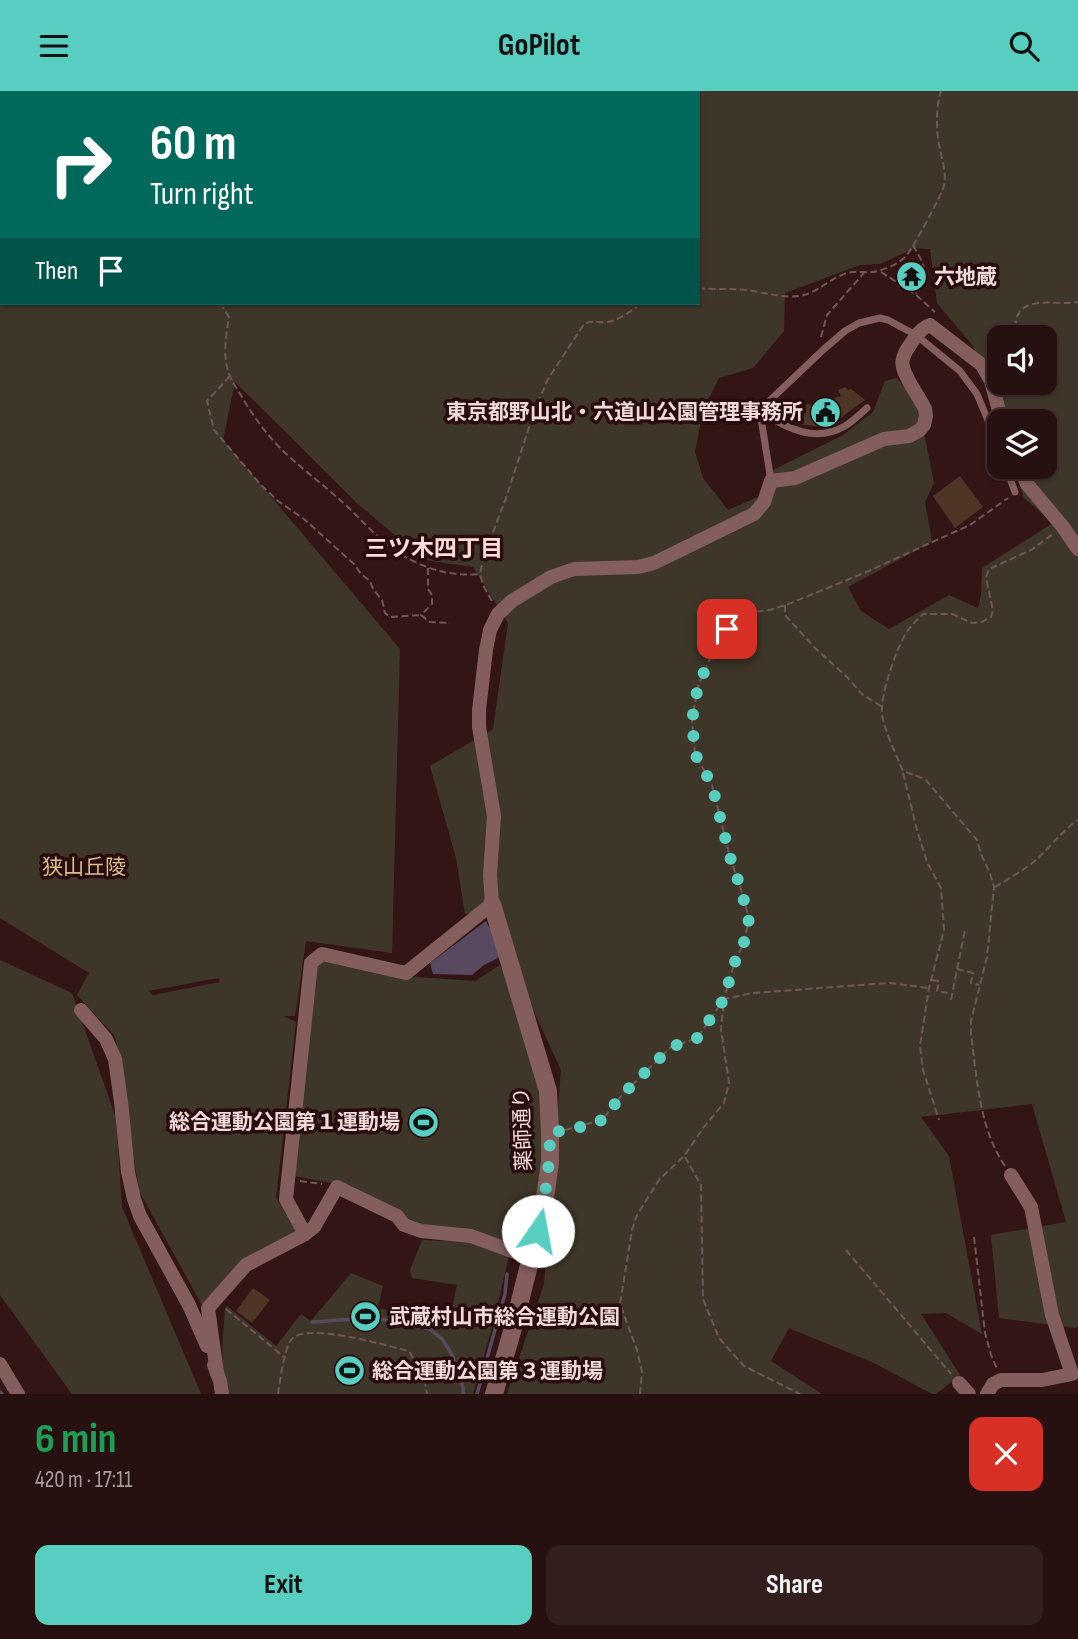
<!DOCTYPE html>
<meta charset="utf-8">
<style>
body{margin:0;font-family:"Sofia Sans Condensed","Noto Sans JP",sans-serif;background:#331e1e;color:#f1f3f6;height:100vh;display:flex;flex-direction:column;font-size:26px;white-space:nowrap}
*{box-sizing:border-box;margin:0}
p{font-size:23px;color:#a49d9f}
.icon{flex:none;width:38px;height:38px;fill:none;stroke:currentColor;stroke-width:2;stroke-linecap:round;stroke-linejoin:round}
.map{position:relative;height:1303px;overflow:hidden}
.side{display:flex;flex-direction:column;background:#271010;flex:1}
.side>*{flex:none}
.hud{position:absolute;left:0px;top:0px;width:700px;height:214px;box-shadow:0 2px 5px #0004,0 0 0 2px #433030;background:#00695c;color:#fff;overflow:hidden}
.controls{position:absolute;left:987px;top:234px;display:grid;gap:14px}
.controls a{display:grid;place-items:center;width:70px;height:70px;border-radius:14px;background:#271010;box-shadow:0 2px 5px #0004,0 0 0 2px #433030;font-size:35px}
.pin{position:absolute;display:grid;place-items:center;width:60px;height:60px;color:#fff;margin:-30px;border-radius:14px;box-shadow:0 4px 10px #0006}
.me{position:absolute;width:77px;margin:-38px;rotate:12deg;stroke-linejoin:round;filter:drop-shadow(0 0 5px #0008)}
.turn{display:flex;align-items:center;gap:24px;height:147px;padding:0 35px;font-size:32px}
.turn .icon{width:91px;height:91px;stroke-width:2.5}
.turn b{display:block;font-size:49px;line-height:60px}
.then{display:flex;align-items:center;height:66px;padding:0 35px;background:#0003;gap:14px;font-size:26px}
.round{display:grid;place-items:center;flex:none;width:74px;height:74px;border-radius:14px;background:#331e1e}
.head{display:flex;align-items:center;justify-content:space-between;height:119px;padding:0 35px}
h1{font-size:42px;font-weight:700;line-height:52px;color:#1e9e55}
.action{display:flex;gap:14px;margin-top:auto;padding:14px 35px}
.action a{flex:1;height:80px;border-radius:14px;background:#58cec0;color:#111;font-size:28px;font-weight:700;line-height:80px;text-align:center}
.action a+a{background:#331e1e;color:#f1f3f6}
header{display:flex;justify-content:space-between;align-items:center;height:91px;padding:0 35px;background:#58cec0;color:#111;font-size:32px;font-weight:700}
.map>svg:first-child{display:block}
.green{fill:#3e3729;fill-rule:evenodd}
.water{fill:#584960}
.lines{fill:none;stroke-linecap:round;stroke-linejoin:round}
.stream{stroke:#584960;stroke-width:3.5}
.building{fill:#4e3627}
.path{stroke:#725657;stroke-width:2;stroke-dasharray:7 3.5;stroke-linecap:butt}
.service{stroke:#835e5d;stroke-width:7}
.minor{stroke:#835e5d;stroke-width:14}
.tertiary{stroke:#835e5d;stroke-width:18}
.route{stroke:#58cec0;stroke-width:12;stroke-dasharray:0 21.6}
.labels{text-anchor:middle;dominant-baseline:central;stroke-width:7;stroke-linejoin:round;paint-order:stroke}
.poi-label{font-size:21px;font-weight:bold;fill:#efd9d9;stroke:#290c0d;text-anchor:start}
.park-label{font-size:21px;fill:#d7bf8d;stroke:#290c0d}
.street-label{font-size:21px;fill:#efd9d9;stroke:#290c0d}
.neighbourhood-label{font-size:23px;font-weight:bold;fill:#fedada;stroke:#290c0d}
</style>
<header><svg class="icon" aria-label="menu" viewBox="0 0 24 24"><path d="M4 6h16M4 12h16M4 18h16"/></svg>GoPilot<svg class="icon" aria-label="search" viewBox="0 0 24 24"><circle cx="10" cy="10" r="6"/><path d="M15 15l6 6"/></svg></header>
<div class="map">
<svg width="1078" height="1303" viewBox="0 0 1078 1303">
<rect width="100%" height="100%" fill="#341516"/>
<g class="green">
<path d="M0,0H1078V1234L1076,1237L999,1227L991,1144L1066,1131L1032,1013L921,1026L949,1065L982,1243L946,1222L921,1223L960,1284L936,1303H932L874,1272L789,1237L771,1270L822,1303H507L544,1193L561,979L489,824L465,823L456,767L430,675L493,638L508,532L473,476L424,469L358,413L235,291L223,349L400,558L392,862L306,850L295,925H284L296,931L276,1107L301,1139L203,1216L139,1100L115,945L77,904L89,882L0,827ZM2,2H698V212H2ZM915,157L930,158L937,212L973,255L999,336V331H1045V376H1013L1024,407L1053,432L982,477L981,504L978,517L949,504L889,538L861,520L848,496L932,451L925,411L934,392L918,312L897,287L885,290L873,321L843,344L767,382L760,405L728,419L703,387L695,361L703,319L719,287L753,277L784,240L785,202L860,174L880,173ZM999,247H1045V292H999ZM219,887L220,891L153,904L148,900Z"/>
<polygon points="912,170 921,177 923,185 917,195 903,189 901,180"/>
<polygon points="324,867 404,885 475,890 500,874 527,931 542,998 550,1065 536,1167 422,1138 347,1095 294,1085 315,874"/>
<polygon points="0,869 72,902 116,1027 122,1116 201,1303 72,1303 0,1204"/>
<path d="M422,1149L470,1151L509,1165L493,1233L473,1303H226C220,1276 223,1245 225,1217L227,1215L276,1255L301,1223L311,1230L351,1182L383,1195L378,1217L449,1233L457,1194L412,1187L410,1179Z"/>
</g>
<polygon class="water" points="486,830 504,864 484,874 472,884 433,883 430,872"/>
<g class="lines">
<g class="stream">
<polyline points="312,1231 355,1228 381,1228 430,1238 442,1248 451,1262 460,1283 463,1297 463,1303"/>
<polyline points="0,1301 2,1303"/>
<polyline points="477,1303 505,1203 507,1183"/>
</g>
</g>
<g class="building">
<polygon points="845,296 848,299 851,298 865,309 831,334 823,336 797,333 798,323 805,323 806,313 817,314 818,310 822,311 841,305 838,299"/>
<polygon points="960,385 983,416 955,437 933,405"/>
<polygon points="253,1197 270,1209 252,1232 236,1220"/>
</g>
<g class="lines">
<g class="path">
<polyline points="63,0 64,2"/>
<polyline points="237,0 239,2"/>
<path d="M913,154C925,176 930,180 916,203"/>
<polyline points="881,181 915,203 935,221"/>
<path d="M698,197C714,199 730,197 746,199C765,201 786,209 804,204C819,200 831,187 847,182C857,179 867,183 878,180C886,178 900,172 906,165C912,159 942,103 944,95C947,81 941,66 939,53C936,36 936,16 941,0"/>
<path d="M220,212L229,226C226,245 222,267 230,285C233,293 239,300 243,308C254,326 267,344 282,359C304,380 329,398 351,419C370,438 388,458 413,470C436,481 455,485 480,483"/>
<polyline points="821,246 827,224 864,182"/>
<path d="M1015,247C1015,241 1015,235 1016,229C1022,203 1059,215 1078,211"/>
<polyline points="230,285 207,310 214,339 261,394 278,410 304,428 354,473 361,483 370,490 373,498 382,509 385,522 390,526 421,524"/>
<polyline points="428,477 428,498 432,504 432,513 421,524 430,531 450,532"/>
<path d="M492,510L484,496L480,483L483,468L507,404L534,321L548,288L584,233C592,229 598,232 607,231C619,230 632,219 642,212"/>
<polyline points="785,514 785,524 814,556 847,586 863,604 881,615"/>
<polyline points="903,682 917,739 927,771 941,797 944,839 929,897 920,955 923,979 939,1029"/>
<path d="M995,796C1009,787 1025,779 1037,768C1051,755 1063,739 1078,729"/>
<polyline points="957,878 973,882 971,892 979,894"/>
<polyline points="932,889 939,890 937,900 952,903"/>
<polyline points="951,909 965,839"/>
<polyline points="565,1039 602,1029 623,1003 671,956 697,947 724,908 734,873 744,851 749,828 740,795 730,766 712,694 695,663 692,629 698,595 718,549 737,528 754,521 770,519 791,512 864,482 970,434 1008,407"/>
<polyline points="685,1066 701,1094 703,1208 719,1247 744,1275 800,1303"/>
<path d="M1005,1075C979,1037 977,987 971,943V930L987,866L994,796L990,782L981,763L977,749L925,688L903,680C897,666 883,636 882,623C880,604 897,555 908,539C913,533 918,528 923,523H952L972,532L982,531L991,526L993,519L986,487L989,478L1031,459L1053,443"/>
<polyline points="300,1090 322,1093"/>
<polyline points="974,1146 985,1242 991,1264 997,1278"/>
<polyline points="846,1159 951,1283"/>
<polyline points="226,1218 284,1266"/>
<path d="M278,1303C280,1290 284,1259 291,1249C305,1230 387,1255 409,1260L424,1287L427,1303"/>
<polyline points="640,1303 642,1281 637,1259 620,1213 632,1139 637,1124 659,1089 684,1065 704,1036 724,1012 729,992 721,938 724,908 752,902 890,892 929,897"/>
</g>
<g class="service">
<path d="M762,321C787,338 816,352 845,335C853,330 860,323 867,317"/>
<polyline points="1006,376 1015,401"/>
<polyline points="771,390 761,327 765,314 824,258 845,240 859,232 880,227 888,229 916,244 960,280 977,303 999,356"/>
</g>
<g class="minor">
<polyline points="1020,376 1027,393 1063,436 1078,458"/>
<polyline points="81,919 106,948 115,968 121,1011 128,1081 134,1108 140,1125 189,1214 207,1255"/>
<path d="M305,1143L286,1108L311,872L322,863L406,882L492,813L490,784L494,725L479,636V619L486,559L490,539L498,523L512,510L551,486L574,478L638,476L654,472L754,423L764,411L771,390L795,387L884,348L909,345L920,339L924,334L926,325L925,318C921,310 916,302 911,294C899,272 899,269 914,248C918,242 923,236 930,234L982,274L991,290L1002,331"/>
<polyline points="0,1273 18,1303"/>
<polyline points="214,1274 220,1290 222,1303"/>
<polyline points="217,1282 208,1217 246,1174 305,1143 314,1136 337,1096 397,1125 404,1134 421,1140 471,1145 531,1167"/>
<polyline points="959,1292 969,1303"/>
<polyline points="987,1303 993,1293 1001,1289 1042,1289 1072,1283 1052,1224 1031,1116 1011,1084"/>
</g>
<polyline class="tertiary" points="492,813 548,1000 550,1042 550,1071 544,1114 515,1230 494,1303"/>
</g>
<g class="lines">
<path class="route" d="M538,1140C545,1107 550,1076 550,1042L580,1036L602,1029L623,1003L671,956L697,947L724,908L734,873L744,851L749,828L740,795L730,766L712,694L695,663L692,629L698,595L718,549L727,538"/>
</g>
<defs>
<symbol id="temple-disc" viewBox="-11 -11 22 22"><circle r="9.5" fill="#58cec0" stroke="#290c0d"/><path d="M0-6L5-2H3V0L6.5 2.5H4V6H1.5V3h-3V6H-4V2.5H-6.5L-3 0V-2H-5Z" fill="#111"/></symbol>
<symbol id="civic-disc" viewBox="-11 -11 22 22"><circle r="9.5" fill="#58cec0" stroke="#290c0d"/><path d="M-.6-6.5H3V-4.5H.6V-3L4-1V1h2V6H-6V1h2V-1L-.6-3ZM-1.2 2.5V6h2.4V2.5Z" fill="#111"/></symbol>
<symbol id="stadium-disc" viewBox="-11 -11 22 22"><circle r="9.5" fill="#58cec0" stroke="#290c0d"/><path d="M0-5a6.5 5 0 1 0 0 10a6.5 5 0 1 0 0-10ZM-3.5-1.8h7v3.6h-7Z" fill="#111"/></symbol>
</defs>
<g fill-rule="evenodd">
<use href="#temple-disc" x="894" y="168" width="35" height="35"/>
<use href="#civic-disc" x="808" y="304" width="35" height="35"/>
<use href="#stadium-disc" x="406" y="1014" width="35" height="35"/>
<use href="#stadium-disc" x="348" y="1208" width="35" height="35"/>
<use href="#stadium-disc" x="332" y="1262" width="35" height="35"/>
</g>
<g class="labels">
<g class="poi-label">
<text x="934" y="186">六地蔵</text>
<text x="803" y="321" text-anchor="end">東京都野山北・六道山公園管理事務所</text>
<text x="400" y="1031" text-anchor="end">総合運動公園第１運動場</text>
<text x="389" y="1226">武蔵村山市総合運動公園</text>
<text x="372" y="1280">総合運動公園第３運動場</text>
</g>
<g class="park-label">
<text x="84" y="776">狭山丘陵</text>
</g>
<g class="street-label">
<text transform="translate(523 1038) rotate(-92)">薬師通り</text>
</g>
<g class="neighbourhood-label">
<text x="434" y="458">三ツ木四丁目</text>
</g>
</g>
</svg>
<div class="controls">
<a><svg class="icon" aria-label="sound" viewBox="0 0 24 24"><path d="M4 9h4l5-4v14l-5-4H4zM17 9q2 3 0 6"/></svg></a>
<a><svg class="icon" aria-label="layers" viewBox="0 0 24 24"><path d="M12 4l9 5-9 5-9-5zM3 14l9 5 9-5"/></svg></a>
</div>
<div class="pin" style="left:727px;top:538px;background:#d93025"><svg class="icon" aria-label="arrive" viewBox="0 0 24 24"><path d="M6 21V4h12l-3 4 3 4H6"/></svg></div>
<svg class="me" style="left:538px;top:1140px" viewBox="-20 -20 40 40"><circle r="19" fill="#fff"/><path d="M0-13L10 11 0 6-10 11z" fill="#58cec0"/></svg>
<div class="hud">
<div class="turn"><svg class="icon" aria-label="right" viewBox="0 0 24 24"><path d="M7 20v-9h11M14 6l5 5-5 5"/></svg><div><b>60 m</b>Turn right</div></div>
<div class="then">Then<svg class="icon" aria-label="arrive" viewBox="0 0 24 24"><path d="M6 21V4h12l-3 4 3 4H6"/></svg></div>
</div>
</div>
<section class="side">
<div class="head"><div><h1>6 min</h1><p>420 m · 17:11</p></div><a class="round" style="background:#d93025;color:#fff"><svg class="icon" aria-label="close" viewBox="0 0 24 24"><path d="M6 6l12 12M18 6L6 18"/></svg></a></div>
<div class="action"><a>Exit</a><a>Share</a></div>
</section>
